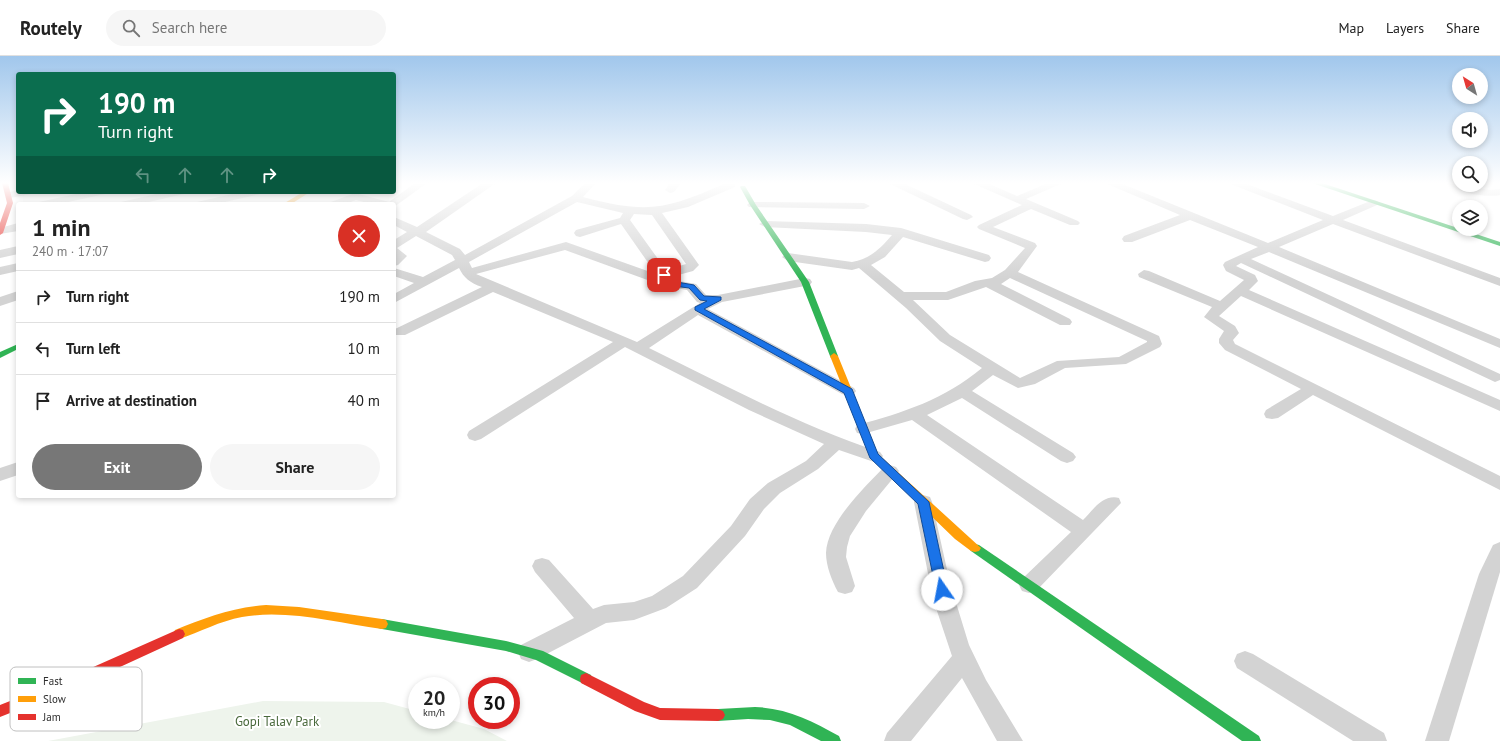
<!DOCTYPE html>
<meta charset="utf-8">
<style>
body{margin:0;font-family:"PT Sans",sans-serif;background:#f6f6f6;color:#222;height:100vh;display:flex;flex-direction:column;font-size:15px;white-space:nowrap}
*{box-sizing:border-box;margin:0}
p{font-size:13px;color:#767676}
.icon{flex:none;width:22px;height:22px;fill:none;stroke:currentColor;stroke-width:2;stroke-linecap:round;stroke-linejoin:round}
.map{position:relative;flex:1;overflow:hidden}
.sheet{position:absolute;left:16px;top:146px;width:380px;height:296px;display:flex;flex-direction:column;background:#fff;border-radius:4px;box-shadow:0 2px 6px #0003}
.sheet>*{flex:none}
.banner{position:absolute;left:16px;top:16px;width:380px;height:122px;border-radius:4px;box-shadow:0 2px 6px #0003;background:#0b6e4f;color:#fff;overflow:hidden}
.needle{width:26px;rotate:323deg}
.tools{position:absolute;left:1452px;top:12px;display:grid;gap:8px}
.tools a{display:grid;place-items:center;width:36px;height:36px;border-radius:50%;background:#fff;box-shadow:0 2px 6px #0003;font-size:20px}
.speed{position:absolute;left:408px;top:621px;display:flex;gap:8px;font-size:20px;font-weight:700;text-align:center}
.speed>*{display:grid;place-content:center;width:52px;height:52px;border-radius:50%;background:#fff;box-shadow:0 2px 6px #0003;line-height:1}
.speed small{font-size:10px;font-weight:400}
.speed .limit{border:6px solid #d22;background:#fff;color:#111}
.pin{position:absolute;display:grid;place-items:center;width:34px;height:34px;color:#fff;margin:-17px;border-radius:8px;box-shadow:0 2px 6px #0006}
.me{position:absolute;width:44px;margin:-22px;rotate:348deg;stroke-linejoin:round;filter:drop-shadow(0 0 3px #0008)}
.turn{display:flex;align-items:center;gap:14px;height:84px;padding:0 16px;font-size:18px}
.turn .icon{width:52px;height:52px;stroke-width:2.5}
.turn b{display:block;font-size:28px;line-height:34px}
.lanes{display:flex;align-items:center;height:38px;padding:0 16px;background:#0003;justify-content:center;gap:20px;direction:ltr}
.lanes .off{opacity:.35}
.round{display:grid;place-items:center;flex:none;width:42px;height:42px;border-radius:21px;background:#f6f6f6}
.head{display:flex;align-items:center;justify-content:space-between;height:68px;padding:0 16px}
h1{font-size:24px;font-weight:600;line-height:30px}
.cta{display:flex;gap:8px;margin-top:auto;padding:8px 16px}
.cta a{flex:1;height:46px;border-radius:24px;background:#777;color:#fff;font-size:16px;font-weight:600;line-height:46px;text-align:center}
.cta a+a{background:#f6f6f6;color:#222}
ul{padding:0;list-style:none}
li{display:flex;align-items:center;gap:12px;height:52px;padding:0 16px;border-top:1px solid #e0e0e0}
li div{flex:1}
li b{display:block;font-size:15px}
li em{font-style:normal}
header{display:flex;align-items:center;gap:24px;box-sizing:border-box;height:56px;padding:0 20px;background:#fff;border-bottom:1px solid #e0e0e0}
header strong{font-size:19px}
nav{display:flex;gap:22px;margin-inline-start:auto;font-size:14px}
.search{width:280px;height:36px;background:#f6f6f6;display:flex;align-items:center;gap:10px;box-sizing:border-box;padding:0 14px;border-radius:22px;color:#767676;font-size:15px}
.map>svg:first-child{display:block}
.green{fill:#eef4ec}
.lines{fill:none;stroke-linecap:round;stroke-linejoin:round}
.street{fill:#d3d3d3;fill-rule:evenodd}
.fast{fill:#30b455;fill-rule:evenodd}
.slow{fill:#ff9f0a;fill-rule:evenodd}
.jam{fill:#e5322d;fill-rule:evenodd}
.route{fill:#1a73e8;stroke:#114b97}
.labels{text-anchor:middle;dominant-baseline:central;stroke-width:4;stroke-linejoin:round;paint-order:stroke}
.near-park-label{font-size:13px;fill:#49693c;stroke:#fff}
.key{fill:#fff;stroke:#c0c0c0;stroke-width:1}
.key-label{font-size:11px;fill:#2e2e2e}
</style>
<header>
<strong>Routely</strong>
<div class="search"><svg class="icon" aria-label="search" viewBox="0 0 24 24"><circle cx="10" cy="10" r="6"/><path d="M15 15l6 6"/></svg>Search here</div>
<nav><a>Map</a><a>Layers</a><a>Share</a></nav>
</header>
<div class="map">
<svg width="1500" height="685" viewBox="0 0 1500 685">
<rect width="100%" height="100%" fill="#fff"/>
<polygon class="green" points="263,645 384,646 417,655 417,664 451,664 484,673 507,685 48,685"/>
<g class="lines">
<g class="street">
<polygon points="415,127 427,127 394,151 394,148 372,148 356,144 345,148 329,148 331,146 355,137 389,146"/>
<path d="M483,127H496L426,176L460,193L465,199L572,140L585,127H596L583,141C648,158 665,154 726,127H735V131L688,151L662,157L699,209L693,215L671,221L673,224L696,228L706,239H718L805,222L810,223L812,226L810,229L722,246L708,253L854,332L856,335L854,338L848,340L842,338L698,259L649,292C725,329 799,369 880,396L883,400L880,404L874,406L839,394L818,413L780,437L764,453L745,480L697,532L666,552L634,564L606,567L537,603L529,606L521,603L518,596L521,589L574,562L535,516L532,510L535,504L542,502L549,504L593,553L604,549L634,546L652,540L683,520L731,470L750,443L768,427L806,405L824,388L749,354L625,291L481,383L475,385L469,383L467,379L469,375L613,286L493,236L405,279H395V273L482,231C470,227 464,222 459,212L394,247V238L414,227L394,220V212L423,221L455,204L452,199L416,180L397,192L407,200L398,209L394,210V184L407,176L394,169V161L417,171ZM577,146L623,157L620,162L576,174L574,177L576,180L580,181L621,168L656,218L566,186L472,212L469,206ZM634,158L652,159L686,208L666,214L630,164ZM565,194L664,230L687,234L697,246L700,247L637,286L476,218Z"/>
<polygon points="670,127 681,127 674,136 670,137 665,134"/>
<polygon points="888,127 903,127 971,159 973,161 967,164 963,163"/>
<path d="M972,127H987L1017,140L1048,127H1063L1026,143L1078,165L1080,167L1078,169H1070L1031,153L993,171L1035,187L1037,190L1018,216L1159,280L1162,288L1160,291L1126,308L1065,312L1035,328L1018,332L993,319L972,335L1073,397L1076,401L1073,405L1067,407L1061,405L962,342L927,359L1083,464C1093,454 1103,438 1119,442L1121,447L1036,535L1029,537L1022,535L1019,529L1022,523L1071,476L912,364L863,378L857,377L855,373L857,369C903,357 945,343 982,312L940,285L906,252L859,212L852,214L788,205L782,201L788,197L852,206C870,203 881,192 892,179L866,176L765,171L759,168L765,165L866,168L901,172L989,199L991,202L989,205L985,206L903,181L885,201L871,209L904,236H946L975,225L992,222L1005,214L1025,192L979,173L977,171L979,169L1022,149ZM1010,222L1147,285V286L1119,301L1057,305L1020,322L950,279L913,244H948L986,231L1060,269H1070L1072,266L1070,263L1001,228Z"/>
<polygon points="1105,127 1120,127 1268,187 1323,164 1228,127 1244,127 1333,160 1373,144 1377,145 1379,147 1377,149 1343,164 1500,222 1500,230 1333,168 1279,191 1500,283 1500,292 1269,196 1251,203 1500,318 1500,324 1495,326 1241,207 1236,210 1255,219 1258,225 1249,234 1500,344 1500,355 1241,240 1219,260 1235,270 1239,277 1233,284 1235,288 1500,420 1500,434 1313,339 1278,362 1272,363 1266,362 1264,358 1266,354 1301,333 1225,294 1219,287 1219,283 1224,275 1204,261 1212,251 1139,221 1138,218 1144,214 1149,215 1220,245 1244,224 1226,215 1223,209 1225,206 1258,191 1190,164 1132,186 1124,186 1122,183 1124,180 1180,159"/>
<path d="M1448,127H1459V129C1473,129 1485,136 1500,133V139C1487,142 1457,137 1448,127Z"/>
<polygon points="18,134 18,136 32,136 31,138 10,142 5,139 6,137"/>
<polygon points="85,136 106,136 105,138 59,148 37,148 39,146"/>
<polygon points="165,136 185,136 184,138 140,148 119,148 121,146"/>
<polygon points="241,136 261,136 260,138 216,148 195,148 197,146"/>
<polygon points="753,146 864,147 870,150 864,153 749,151 747,149 749,147"/>
<polygon points="18,167 18,175 0,178 0,172"/>
<polygon points="18,190 18,198 0,202 0,194"/>
<polygon points="18,207 18,215 0,219 0,211"/>
<polygon points="18,235 18,244 0,250 0,241"/>
<polygon points="18,406 18,419 0,425 0,412"/>
<path d="M890,409L896,411L899,415L866,455L850,480L847,491L846,501L855,530L852,536L845,538L838,536C832,525 826,510 826,497C827,467 864,432 884,411Z"/>
<polygon points="923,439 930,441 932,446 950,527 969,589 986,624 1023,685 997,685 962,622 911,685 884,685 887,677 952,600 933,543 914,446 916,441"/>
<polygon points="1500,486 1500,516 1449,685 1425,685 1479,518 1493,489"/>
<polygon points="1245,595 1253,598 1384,677 1387,685 1353,685 1237,612 1234,605 1237,598"/>
</g>
<g class="fast">
<polygon points="1312,127 1322,127 1500,186 1500,190"/>
<polygon points="741,130 745,130 756,149 809,226 838,300 837,302 831,302 830,300 801,226 750,149 740,131"/>
<polygon points="18,288 18,293 0,302 0,296"/>
<polygon points="975,488 979,489 1259,680 1261,685 1242,685 971,495 969,492 971,489"/>
<polygon points="382,563 506,585 543,595 591,619 592,623 591,627 586,629 536,604 506,595 382,573 378,572 376,568 378,564"/>
<path d="M755,651C787,652 812,665 839,680L841,685H821L790,669L770,664L748,663L718,665L713,663L711,659L713,655L718,653Z"/>
</g>
<g class="slow">
<polygon points="303,136 310,136 291,148 283,148"/>
<polygon points="834,297 838,300 878,398 981,492 979,495 975,496 971,495 955,483 871,402 830,300"/>
<path d="M266,549L299,551L382,563L386,564L388,568L386,572L382,573C337,567 288,553 242,561C220,565 200,576 179,583L175,582L173,578L175,574C204,562 233,551 266,549Z"/>
</g>
<g class="jam">
<polygon points="2,127 8,127 13,147 3,177 0,179 0,167 7,147"/>
<polygon points="179,573 183,574 185,578 183,582 83,628 0,661 0,649 73,620"/>
<polygon points="586,617 644,646 660,652 718,653 723,655 725,659 723,663 718,665 660,664 635,655 581,627 580,623 581,619"/>
</g>
</g>
<linearGradient id="sky" x2="0" y2="1"><stop stop-color="#a1c7ec"/><stop offset="0.57" stop-color="#fff"/><stop offset="1" stop-color="#fff" stop-opacity="0"/></linearGradient>
<rect width="1500" height="223" fill="url(#sky)"/>
<polygon class="route" points="664,217 667,218 671,225 694,229 704,240 721,241 721,244 704,253 852,333 878,398 929,446 948,534 946,538 938,538 936,534 918,448 870,402 844,337 695,254 695,251 707,245 700,244 689,232 666,229 660,219"/>
<g class="labels">
<g class="near-park-label">
<text x="277" y="665">Gopi Talav Park</text>
</g>
</g>
<rect x="10" y="611" width="132" height="64" rx="6" class="key"/>
<rect x="18" y="622" width="18" height="6" fill="#30b455"/>
<rect x="18" y="640" width="18" height="6" fill="#ff9f0a"/>
<rect x="18" y="658" width="18" height="6" fill="#e5322d"/>
<g class="key-label">
<text x="43" y="629">Fast</text>
<text x="43" y="647">Slow</text>
<text x="43" y="665">Jam</text>
</g>
</svg>
<div class="tools">
<a><svg class="needle" viewBox="-14 -14 28 28"><path d="M0-13l5 13h-10z" fill="#e53935"/><path d="M0 13l5-13h-10z" fill="#767676"/></svg></a>
<a><svg class="icon" aria-label="sound" viewBox="0 0 24 24"><path d="M4 9h4l5-4v14l-5-4H4zM17 9q2 3 0 6"/></svg></a>
<a><svg class="icon" aria-label="search" viewBox="0 0 24 24"><circle cx="10" cy="10" r="6"/><path d="M15 15l6 6"/></svg></a>
<a><svg class="icon" aria-label="layers" viewBox="0 0 24 24"><path d="M12 4l9 5-9 5-9-5zM3 14l9 5 9-5"/></svg></a>
</div>
<div class="speed"><div>20<small>km/h</small></div><div class="limit">30</div></div>
<div class="pin" style="left:664px;top:219px;background:#d93025"><svg class="icon" aria-label="arrive" viewBox="0 0 24 24"><path d="M6 21V4h12l-3 4 3 4H6"/></svg></div>
<svg class="me" style="left:942px;top:534px" viewBox="-20 -20 40 40"><circle r="19" fill="#fff"/><path d="M0-13L10 11 0 6-10 11z" fill="#1a73e8"/></svg>
<div class="banner">
<div class="turn"><svg class="icon" aria-label="right" viewBox="0 0 24 24"><path d="M7 20v-9h11M14 6l5 5-5 5"/></svg><div><b>190 m</b>Turn right</div></div>
<div class="lanes"><svg class="icon off" aria-label="left" viewBox="0 0 24 24"><path d="M17 20v-9H6M10 6l-5 5 5 5"/></svg><svg class="icon off" aria-label="ahead" viewBox="0 0 24 24"><path d="M12 20V5M6 11l6-6 6 6"/></svg><svg class="icon off" aria-label="ahead" viewBox="0 0 24 24"><path d="M12 20V5M6 11l6-6 6 6"/></svg><svg class="icon" aria-label="right" viewBox="0 0 24 24"><path d="M7 20v-9h11M14 6l5 5-5 5"/></svg></div>
</div>
<section class="sheet">
<div class="head"><div><h1>1 min</h1><p>240 m · 17:07</p></div><a class="round" style="background:#d93025;color:#fff"><svg class="icon" aria-label="close" viewBox="0 0 24 24"><path d="M6 6l12 12M18 6L6 18"/></svg></a></div>
<ul>
<li><svg class="icon" aria-label="right" viewBox="0 0 24 24"><path d="M7 20v-9h11M14 6l5 5-5 5"/></svg><div><b>Turn right</b></div><em>190 m</em></li>
<li><svg class="icon" aria-label="left" viewBox="0 0 24 24"><path d="M17 20v-9H6M10 6l-5 5 5 5"/></svg><div><b>Turn left</b></div><em>10 m</em></li>
<li><svg class="icon" aria-label="arrive" viewBox="0 0 24 24"><path d="M6 21V4h12l-3 4 3 4H6"/></svg><div><b>Arrive at destination</b></div><em>40 m</em></li>
</ul>
<div class="cta"><a>Exit</a><a>Share</a></div>
</section>
</div>
